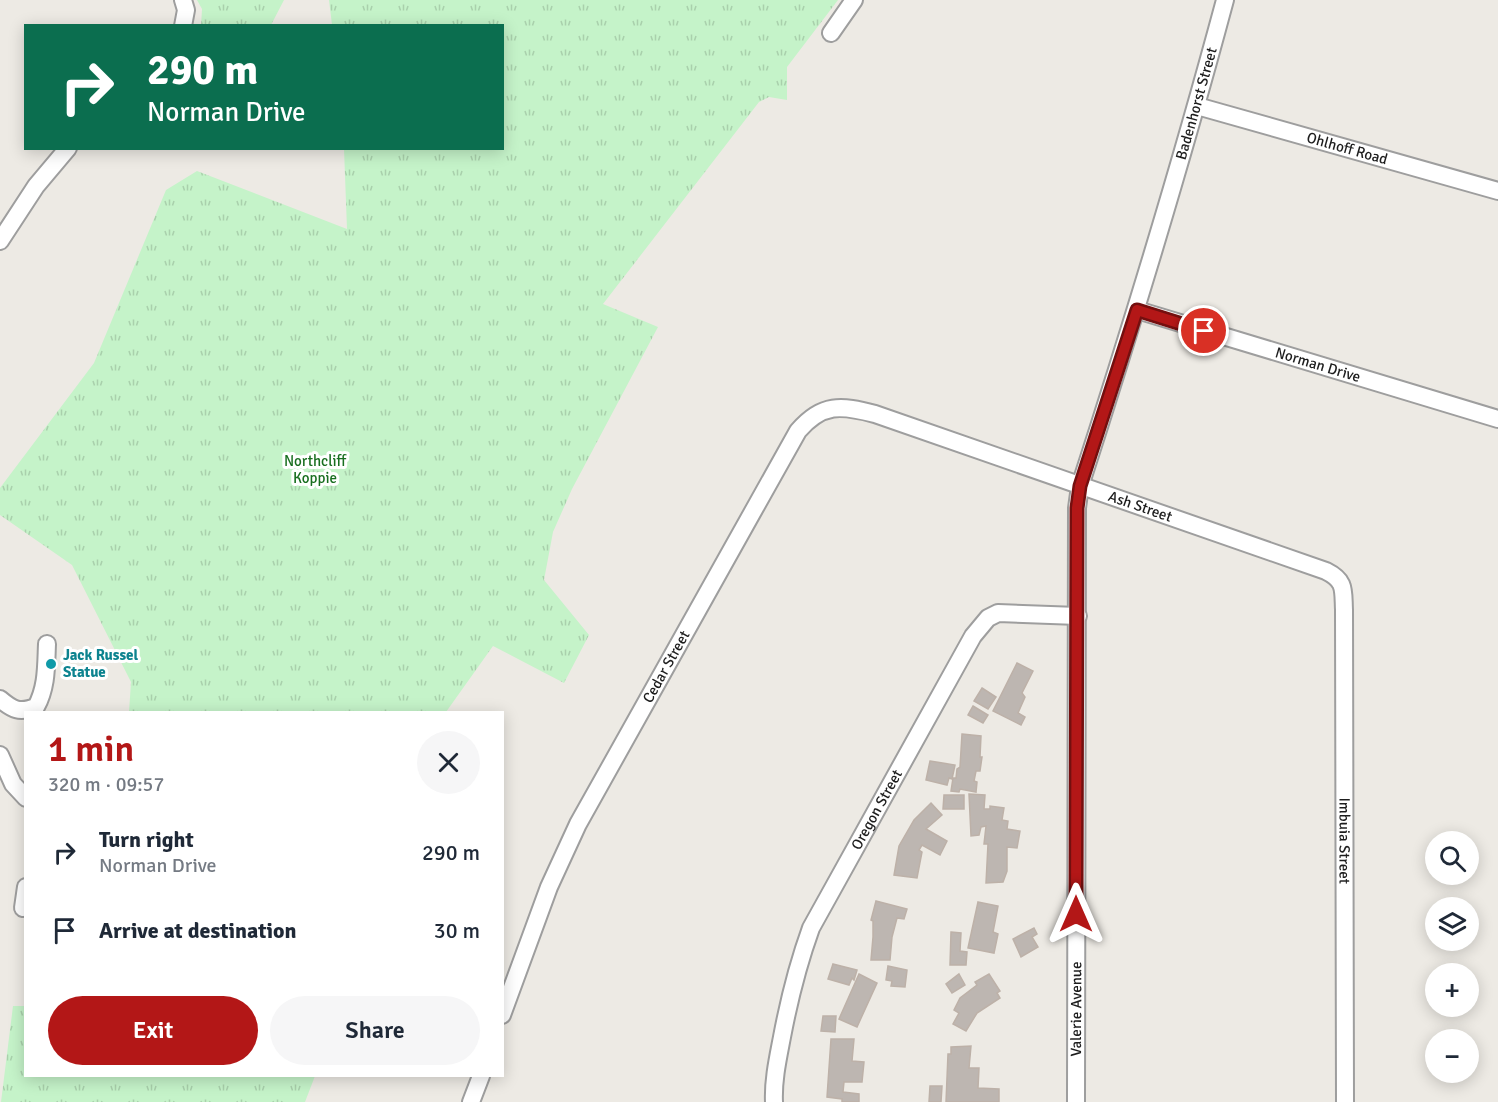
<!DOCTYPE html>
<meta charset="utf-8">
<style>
body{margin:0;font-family:Signika,sans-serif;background:#f6f6f7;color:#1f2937;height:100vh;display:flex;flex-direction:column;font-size:22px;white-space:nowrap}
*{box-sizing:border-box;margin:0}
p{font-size:20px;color:#747a83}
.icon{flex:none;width:33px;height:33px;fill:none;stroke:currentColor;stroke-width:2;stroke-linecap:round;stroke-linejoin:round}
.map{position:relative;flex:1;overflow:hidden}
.sheet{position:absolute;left:24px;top:711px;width:480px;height:366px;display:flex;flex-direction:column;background:#fff;border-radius:0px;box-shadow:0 3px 15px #0003}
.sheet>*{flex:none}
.banner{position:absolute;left:24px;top:24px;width:480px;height:126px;border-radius:0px;box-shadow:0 3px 15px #0003;background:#0b6e4f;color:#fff;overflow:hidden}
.buttons{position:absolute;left:1425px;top:831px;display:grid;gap:12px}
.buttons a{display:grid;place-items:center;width:54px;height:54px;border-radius:50%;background:#fff;box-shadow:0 3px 15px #0003;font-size:30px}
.pin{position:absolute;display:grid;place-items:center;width:51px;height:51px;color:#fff;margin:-26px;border:3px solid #fff;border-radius:50%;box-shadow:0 2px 6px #0007}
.me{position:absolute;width:66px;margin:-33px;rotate:0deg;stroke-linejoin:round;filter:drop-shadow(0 0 4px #0008)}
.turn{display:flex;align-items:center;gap:21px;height:126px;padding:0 24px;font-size:27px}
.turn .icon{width:78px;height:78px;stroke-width:2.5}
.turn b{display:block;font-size:42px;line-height:51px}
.round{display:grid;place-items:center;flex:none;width:63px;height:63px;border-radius:32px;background:#f6f6f7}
.summary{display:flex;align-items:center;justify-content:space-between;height:102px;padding:0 24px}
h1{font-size:36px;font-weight:600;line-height:45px;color:#b31717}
.primary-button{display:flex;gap:12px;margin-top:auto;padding:12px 24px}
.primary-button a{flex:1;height:69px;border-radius:36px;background:#b31717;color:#fff;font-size:24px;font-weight:600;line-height:69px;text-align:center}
.primary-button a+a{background:#f6f6f7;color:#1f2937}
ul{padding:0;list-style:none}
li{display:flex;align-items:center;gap:18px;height:78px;padding:0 24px}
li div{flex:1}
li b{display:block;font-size:22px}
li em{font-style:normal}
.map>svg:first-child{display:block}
.park{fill:url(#park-tufts)}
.building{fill:#bdb6b1;stroke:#bdb1a8;stroke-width:1.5}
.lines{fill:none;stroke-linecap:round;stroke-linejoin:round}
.minor-casing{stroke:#9e9e9e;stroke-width:20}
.minor{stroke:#fff;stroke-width:16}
.route-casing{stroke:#740f0f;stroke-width:15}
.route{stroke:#b31717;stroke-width:10}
.culture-dot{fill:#0f9aa8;stroke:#fff;stroke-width:2}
.labels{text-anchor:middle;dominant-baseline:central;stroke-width:6;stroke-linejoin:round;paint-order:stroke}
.street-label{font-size:15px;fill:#1d1d1d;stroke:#fff}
.park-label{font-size:15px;fill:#186e1f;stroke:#fff}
.culture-label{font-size:15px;font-weight:bold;fill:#0d838f;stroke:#fff;text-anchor:start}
</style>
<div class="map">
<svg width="1498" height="1102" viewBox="0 0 1498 1102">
<defs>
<pattern id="park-tufts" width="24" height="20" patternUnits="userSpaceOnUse" patternTransform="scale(1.5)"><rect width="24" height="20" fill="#c5f3c9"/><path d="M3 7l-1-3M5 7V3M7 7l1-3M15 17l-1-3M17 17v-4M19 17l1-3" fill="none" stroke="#a9d0ac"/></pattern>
</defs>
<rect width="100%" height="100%" fill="#edeae4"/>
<g class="park">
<polygon points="197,0 284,0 271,25 201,26 202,9"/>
<polygon points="329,0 838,0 787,67 787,100 769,97 759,102 603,304 658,327 572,489 553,532 544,580 589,635 564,683 493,646 446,712 129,712 131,682 72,565 0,515 0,488 94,363 166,190 197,171 347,229 344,149 502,148 502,26 332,25"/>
<polygon points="13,1006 25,1006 26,1076 315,1076 305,1102 1,1102"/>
</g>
<g class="building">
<polygon points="1017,663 1033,671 1022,693 1025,697 1018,713 1025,717 1021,725 993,711"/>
<polygon points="982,688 996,697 988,709 974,701"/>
<polygon points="973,706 988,715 983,723 968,715"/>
<polygon points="962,734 981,736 980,757 982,757 980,771 976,771 974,781 977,782 976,792 960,789 959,792 951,791 953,778 956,778 957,769 960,767"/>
<polygon points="930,761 955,765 952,779 949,778 947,785 926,780"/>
<polygon points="969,794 985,795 984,809 990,809 990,806 1004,808 1002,820 1008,821 1007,829 1020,831 1017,848 1007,847 1007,871 1003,882 986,883 988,844 984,844 986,826 981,827 979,835 971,836"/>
<polygon points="944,795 964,795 964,809 943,809"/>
<polygon points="931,803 942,815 926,829 947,841 940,855 922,845 919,850 922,852 917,878 894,875 899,846 914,820"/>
<polygon points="876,901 907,909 904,919 897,918 892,937 890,960 871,960 873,937 873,921 871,920"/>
<polygon points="978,902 998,906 993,932 998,934 994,953 968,948"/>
<polygon points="1034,928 1037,934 1032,937 1038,947 1021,957 1013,939"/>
<polygon points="951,932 961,933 960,951 967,952 966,965 950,965"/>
<polygon points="833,964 857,970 854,980 852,978 849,985 828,979"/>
<polygon points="888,966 907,970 905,987 891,986 892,981 886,980"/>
<polygon points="859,974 877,983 857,1027 839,1019"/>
<polygon points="959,974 965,985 952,993 946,984"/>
<polygon points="989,974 1000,991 997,993 1000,998 977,1013 966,1031 953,1024 959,1013 954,1010 960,998 977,985 975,982"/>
<polygon points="823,1016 836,1016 835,1032 821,1031"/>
<polygon points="831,1039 854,1039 852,1061 864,1062 862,1082 844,1082 843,1092 859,1094 859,1102 842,1102 842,1099 827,1097"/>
<polygon points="971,1046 969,1068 979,1068 978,1088 999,1089 999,1102 946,1102 948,1054 951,1054 951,1047"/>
<polygon points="930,1086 942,1086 941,1102 929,1102"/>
</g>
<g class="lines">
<defs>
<g id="minor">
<polyline points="183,0 186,10 183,26"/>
<polyline points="831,33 854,0"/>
<path id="s1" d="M1197,106L1498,191"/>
<polyline points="0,241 36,186 68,148"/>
<path id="s2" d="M1137,310L1498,419"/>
<path d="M0,699C13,710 19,713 36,707C47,687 46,666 47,644"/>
<polyline points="0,755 13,784 26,798"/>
<polyline points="23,908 26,887"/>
<path id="s3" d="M502,1015L549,887L578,824L798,431C822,403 841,405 875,414L1326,571C1346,581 1343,590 1344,610L1345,1102"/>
<polyline points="471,1102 481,1076"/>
<path id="s4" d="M774,1102C773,1080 778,1058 782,1037C789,1000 798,964 811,928L973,636L988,618L998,613L1078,616"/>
<path id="s5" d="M1076,1102L1077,508L1080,486C1132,325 1181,164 1225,0"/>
</g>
</defs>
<use href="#minor" class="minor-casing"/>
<use href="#minor" class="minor"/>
</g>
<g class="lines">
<defs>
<polyline id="route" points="1076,914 1077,508 1080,486 1137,310 1204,331"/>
</defs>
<use href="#route" class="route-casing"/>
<use href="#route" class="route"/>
</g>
<circle class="culture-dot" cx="51" cy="664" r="6"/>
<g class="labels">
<g class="street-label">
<text stroke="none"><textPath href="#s5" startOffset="1016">Badenhorst Street</textPath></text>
<text stroke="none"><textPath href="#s1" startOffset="156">Ohlhoff Road</textPath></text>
<text stroke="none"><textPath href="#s2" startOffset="189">Norman Drive</textPath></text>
<text stroke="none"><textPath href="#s3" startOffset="1022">Ash Street</textPath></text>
<text stroke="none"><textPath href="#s3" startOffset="386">Cedar Street</textPath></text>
<text stroke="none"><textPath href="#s4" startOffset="314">Oregon Street</textPath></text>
<text stroke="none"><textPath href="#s3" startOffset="1496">Imbuia Street</textPath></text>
<text stroke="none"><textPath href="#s5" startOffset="93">Valerie Avenue</textPath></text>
</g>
<g class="park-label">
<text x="315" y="461">Northcliff<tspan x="315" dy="17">Koppie</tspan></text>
</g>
<g class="culture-label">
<text x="63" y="655">Jack Russel<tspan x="63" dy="17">Statue</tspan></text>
</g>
</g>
</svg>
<div class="buttons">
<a><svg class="icon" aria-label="search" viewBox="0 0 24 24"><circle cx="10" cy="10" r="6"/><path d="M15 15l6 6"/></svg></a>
<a><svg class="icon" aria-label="layers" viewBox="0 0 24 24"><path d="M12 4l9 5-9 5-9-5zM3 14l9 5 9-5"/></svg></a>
<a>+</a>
<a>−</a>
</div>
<div class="pin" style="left:1204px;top:331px;background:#d93025"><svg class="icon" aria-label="arrive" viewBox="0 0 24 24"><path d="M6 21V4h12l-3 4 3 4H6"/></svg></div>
<svg class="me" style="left:1076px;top:914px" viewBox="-20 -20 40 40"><path d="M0-17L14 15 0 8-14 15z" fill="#b31717" stroke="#fff" stroke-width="4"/></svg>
<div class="banner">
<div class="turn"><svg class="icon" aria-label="right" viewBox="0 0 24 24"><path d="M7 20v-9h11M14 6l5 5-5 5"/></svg><div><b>290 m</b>Norman Drive</div></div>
</div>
<section class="sheet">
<div class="summary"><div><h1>1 min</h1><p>320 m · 09:57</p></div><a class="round"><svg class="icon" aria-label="close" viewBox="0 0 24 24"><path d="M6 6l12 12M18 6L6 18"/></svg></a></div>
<ul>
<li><svg class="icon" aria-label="right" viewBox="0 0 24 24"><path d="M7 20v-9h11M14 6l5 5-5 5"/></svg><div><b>Turn right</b><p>Norman Drive</p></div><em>290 m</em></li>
<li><svg class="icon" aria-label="arrive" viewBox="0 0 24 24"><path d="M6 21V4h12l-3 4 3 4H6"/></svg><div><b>Arrive at destination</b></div><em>30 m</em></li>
</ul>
<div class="primary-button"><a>Exit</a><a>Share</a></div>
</section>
</div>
